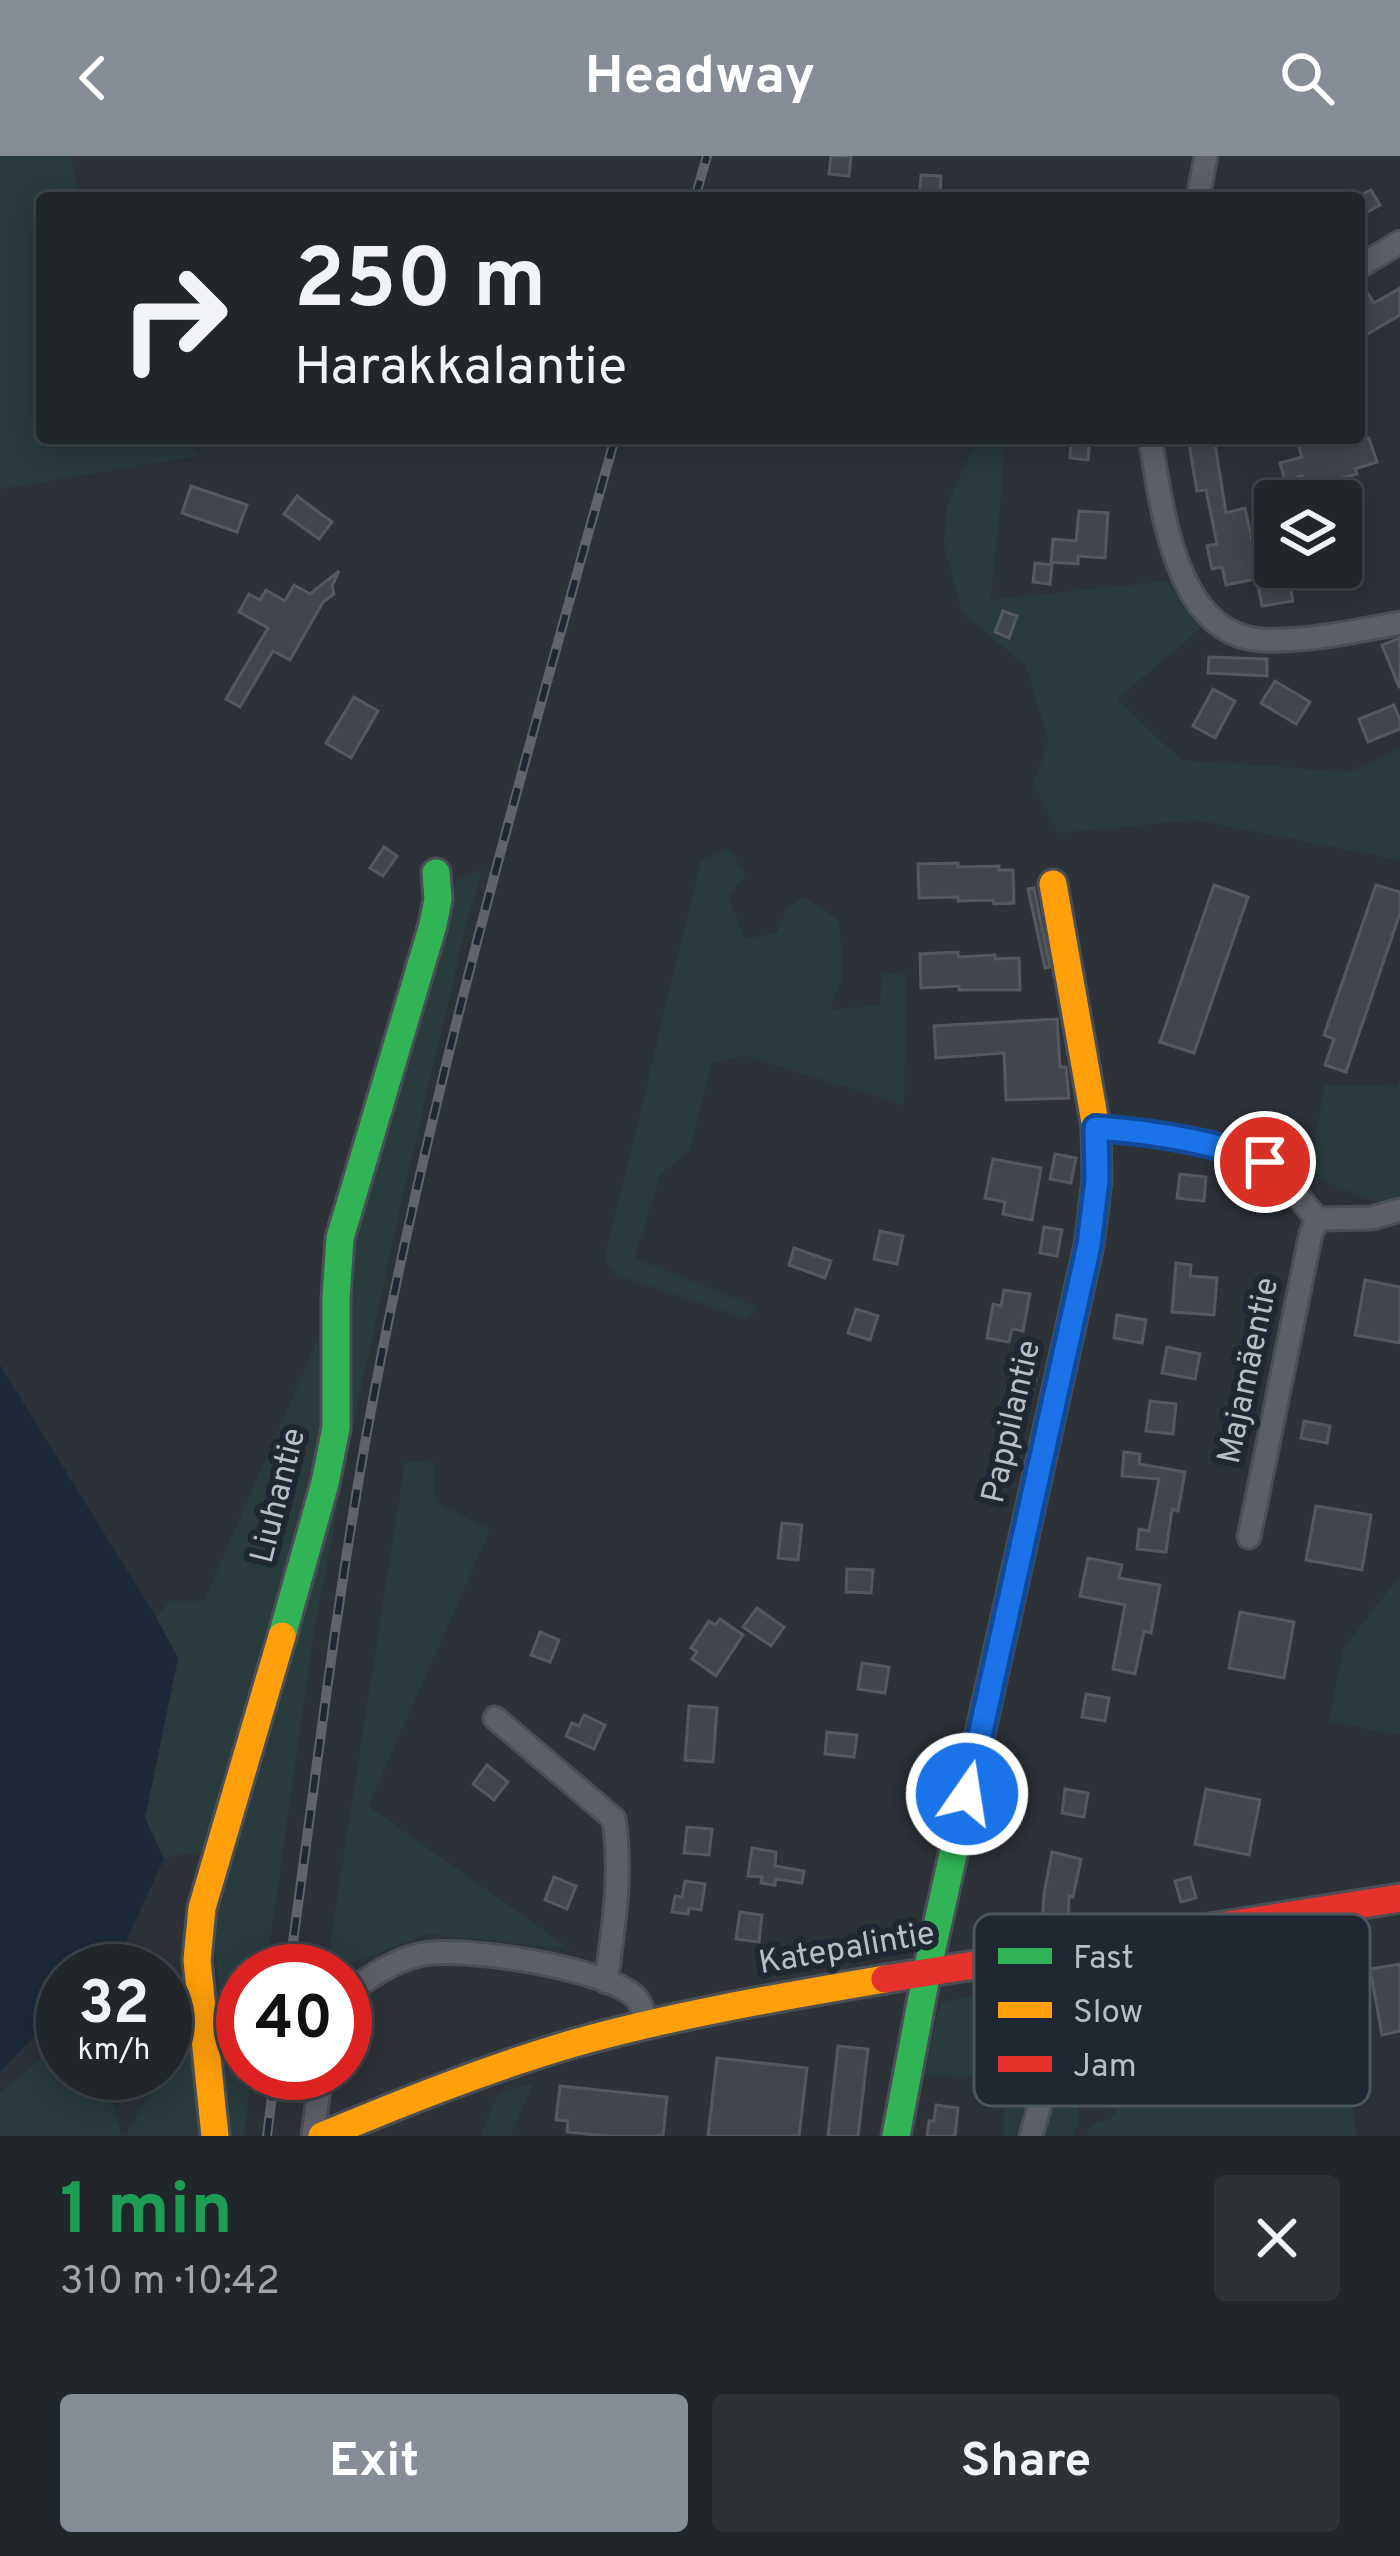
<!DOCTYPE html>
<meta charset="utf-8">
<style>
body{margin:0;font-family:Overpass,sans-serif;background:#2d3236;color:#f1f3f6;height:100vh;display:flex;flex-direction:column;font-size:45px;white-space:nowrap}
*{box-sizing:border-box;margin:0}
p{font-size:39px;color:#a2a5a8}
.icon{flex:none;width:66px;height:66px;fill:none;stroke:currentColor;stroke-width:2;stroke-linecap:round;stroke-linejoin:round}
.map{position:relative;height:1980px;overflow:hidden}
.panel{display:flex;flex-direction:column;background:#21262a;flex:1}
.panel>*{flex:none}
.top-card{position:absolute;left:36px;top:36px;width:1329px;height:252px;border-radius:12px;box-shadow:0 6px 30px #0003,0 0 0 3px #3e4347;background:#21262a;color:#f1f3f6;overflow:hidden}
.buttons{position:absolute;left:1254px;top:324px;display:grid;gap:24px}
.buttons a{display:grid;place-items:center;width:108px;height:108px;border-radius:12px;background:#21262a;box-shadow:0 6px 30px #0003,0 0 0 3px #3e4347;font-size:60px}
.speed{position:absolute;left:36px;top:1788px;display:flex;gap:24px;font-size:60px;font-weight:700;text-align:center}
.speed>*{display:grid;place-content:center;width:156px;height:156px;border-radius:50%;background:#21262a;box-shadow:0 6px 30px #0003,0 0 0 3px #3e4347;line-height:1}
.speed small{font-size:30px;font-weight:400}
.speed .limit{border:18px solid #d22;background:#fff;color:#111}
.pin{position:absolute;display:grid;place-items:center;width:102px;height:102px;color:#fff;margin:-51px;border:6px solid #fff;border-radius:50%;box-shadow:0 3px 12px #0007}
.me{position:absolute;width:132px;margin:-66px;rotate:13deg;stroke-linejoin:round;filter:drop-shadow(0 0 9px #0008)}
.turn{display:flex;align-items:center;gap:42px;height:252px;padding:0 60px;font-size:54px}
.turn .icon{width:156px;height:156px;stroke-width:2.5}
.turn b{display:block;font-size:84px;line-height:102px}
.round{display:grid;place-items:center;flex:none;width:126px;height:126px;border-radius:12px;background:#2d3236}
.summary{display:flex;align-items:center;justify-content:space-between;height:204px;padding:0 60px}
h1{font-size:72px;font-weight:700;line-height:90px;color:#1e9e55}
.action{display:flex;gap:24px;margin-top:auto;padding:24px 60px}
.action a{flex:1;height:138px;border-radius:12px;background:#868d96;color:#fff;font-size:48px;font-weight:700;line-height:138px;text-align:center}
.action a+a{background:#2d3236;color:#f1f3f6}
header{display:flex;justify-content:space-between;align-items:center;height:156px;padding:0 60px;background:#868d96;color:#fff;font-size:54px;font-weight:700}
.map>svg:first-child{display:block}
.green{fill:#293b3d}
.water{fill:#1d293a}
.building{fill:#40464c;stroke:#54595f;stroke-width:3}
.lines{fill:none;stroke-linecap:round;stroke-linejoin:round}
.street-casing{stroke:#4a4e55;stroke-width:27}
.fast-casing{stroke:#4a4e55;stroke-width:33}
.slow-casing{stroke:#4a4e55;stroke-width:33}
.jam-casing{stroke:#4a4e55;stroke-width:33}
.street{stroke:#5c6066;stroke-width:21}
.fast{stroke:#30b455;stroke-width:27}
.slow{stroke:#ff9f0a;stroke-width:27}
.jam{stroke:#e5322d;stroke-width:27}
.rail-casing{stroke:#60646a;stroke-width:10}
.rail{stroke:#1f2832;stroke-width:6;stroke-dasharray:18;stroke-linecap:butt}
.route-casing{stroke:#114b97;stroke-width:30}
.route{stroke:#1a73e8;stroke-width:21}
.labels{text-anchor:middle;dominant-baseline:central;stroke-width:12;stroke-linejoin:round;paint-order:stroke}
.street-label{font-size:33px;fill:#b7bec8;stroke:#1f2832}
.key{fill:#1f2832;stroke:#4d555f;stroke-width:3}
.key-label{font-size:33px;fill:#b7bec8}
</style>
<header><svg class="icon" aria-label="back" viewBox="0 0 24 24"><path d="M15 5l-7 7 7 7"/></svg>Headway<svg class="icon" aria-label="search" viewBox="0 0 24 24"><circle cx="10" cy="10" r="6"/><path d="M15 15l6 6"/></svg></header>
<div class="map">
<svg width="1400" height="1980" viewBox="0 0 1400 1980">
<rect width="100%" height="100%" fill="#2c3238"/>
<g class="green">
<polygon points="0,0 71,0 80,42 42,42 42,282 183,282 197,300 0,333"/>
<polygon points="977,282 1006,282 991,444 1167,425 1200,473 1117,543 1181,604 1350,616 1400,593 1400,704 1196,664 1058,677 1033,627 1049,587 1026,510 962,456 944,390 947,350"/>
<polygon points="729,692 745,719 728,741 745,783 777,777 787,751 805,741 839,764 843,821 829,854 880,849 882,818 907,819 904,949 744,899 711,907 690,994 661,1018 634,1102 757,1151 748,1163 614,1118 605,1102 701,705"/>
<polygon points="483,713 468,762 400,1051 359,1242 314,1474 266,1815 243,1815 243,1917 252,1917 244,1980 229,1980 213,1754 351,1235 352,1076 456,724"/>
<polygon points="1400,923 1400,1043 1383,1049 1308,1019 1325,929 1398,931"/>
<polygon points="318,1183 322,1273 205,1695 164,1702 145,1662 178,1503 156,1461 170,1445 204,1445"/>
<polygon points="405,1306 434,1307 435,1346 490,1374 368,1650 570,1793 429,1778 338,1812 329,1794"/>
<polygon points="1400,1420 1400,1579 1329,1565 1343,1493"/>
<path d="M1330,1777L1357,1980H1085C1092,1969 1096,1963 1109,1965L1117,1954L1097,1952C1073,1926 1094,1891 1103,1862C1108,1847 1110,1831 1111,1815Z"/>
<polygon points="1058,1826 1051,1872 1016,1980 1004,1980 1004,1920 923,1919 941,1846"/>
<polygon points="192,1865 200,1980 125,1980 161,1917 165,1917 165,1911"/>
<polygon points="1072,1875 1081,1878 1075,1907 1079,1967 1073,1980 1041,1980"/>
<polygon points="63,1884 63,1917 105,1917 121,1980 0,1980 0,1937"/>
<polygon points="533,1928 510,1980 481,1980 498,1937"/>
</g>
<polygon class="water" points="0,1209 156,1461 178,1502 145,1662 164,1703 126,1785 97,1815 63,1815 63,1850 0,1916"/>
<g class="building">
<polygon points="831,0 851,0 849,20 829,18"/>
<polygon points="921,19 941,20 940,42 919,42"/>
<polygon points="1371,34 1380,49 1359,61 1359,40"/>
<polygon points="1359,126 1361,126 1374,147 1400,132 1400,159 1366,179 1359,167"/>
<polygon points="1071,282 1090,282 1088,304 1070,302"/>
<polygon points="1188,282 1214,282 1226,357 1245,352 1260,422 1226,429 1222,411 1212,413 1207,390 1217,388 1206,334 1197,335"/>
<polygon points="1296,282 1369,282 1377,306 1355,313 1357,318 1305,332 1302,320 1285,325 1280,307 1302,301"/>
<polygon points="191,330 247,349 237,376 182,357"/>
<polygon points="297,340 332,366 319,383 284,358"/>
<polygon points="1079,355 1108,357 1105,402 1078,400 1078,408 1051,406 1053,383 1076,385"/>
<polygon points="1035,407 1052,409 1050,428 1033,426"/>
<polygon points="339,415 332,430 334,438 323,446 290,504 273,495 240,551 226,543 268,472 239,456 249,438 260,444 266,434 285,445 294,429 310,438"/>
<polygon points="1289,424 1293,445 1262,450 1258,430"/>
<polygon points="1003,455 1017,460 1009,482 995,476"/>
<polygon points="1400,482 1400,531 1399,531 1382,489"/>
<polygon points="1209,501 1267,503 1267,520 1208,517"/>
<polygon points="1275,525 1310,546 1296,568 1261,547"/>
<polygon points="1213,533 1235,545 1215,582 1193,570"/>
<polygon points="354,541 378,555 351,602 326,587"/>
<polygon points="1394,549 1400,564 1400,573 1368,586 1359,563"/>
<polygon points="384,691 397,700 383,720 370,712"/>
<polygon points="958,707 958,711 999,710 999,714 1013,714 1014,747 994,748 993,744 958,745 958,741 919,742 918,708"/>
<polygon points="1214,729 1248,741 1194,897 1160,886"/>
<polygon points="1376,729 1400,736 1400,757 1346,916 1325,909 1334,883 1324,879"/>
<polygon points="1034,732 1050,811 1045,812 1028,733"/>
<polygon points="958,796 958,801 995,799 995,803 1019,802 1020,834 959,834 959,830 921,832 920,798"/>
<polygon points="1057,863 1060,911 1066,911 1069,942 1006,944 1004,897 936,902 934,870"/>
<polygon points="1055,998 1076,1002 1071,1027 1050,1023"/>
<polygon points="993,1003 1041,1012 1032,1064 1003,1058 1005,1046 985,1042"/>
<polygon points="1180,1018 1206,1021 1204,1045 1177,1042"/>
<polygon points="1044,1071 1062,1074 1057,1100 1040,1097"/>
<polygon points="880,1075 903,1080 897,1108 874,1103"/>
<polygon points="794,1092 831,1105 825,1122 789,1109"/>
<polygon points="1176,1107 1191,1109 1190,1120 1217,1122 1214,1159 1172,1156"/>
<polygon points="1365,1124 1400,1131 1400,1187 1355,1179"/>
<polygon points="1004,1134 1030,1138 1023,1175 1012,1173 1009,1186 987,1182 993,1148 1001,1150"/>
<polygon points="856,1153 878,1160 870,1184 848,1177"/>
<polygon points="1117,1159 1146,1164 1142,1187 1114,1182"/>
<polygon points="1167,1191 1200,1198 1195,1223 1162,1217"/>
<polygon points="1013,1210 1038,1216 1031,1240 1006,1234"/>
<polygon points="1150,1245 1176,1248 1173,1278 1146,1275"/>
<polygon points="1304,1265 1330,1270 1327,1287 1301,1282"/>
<polygon points="1124,1296 1140,1298 1139,1308 1185,1316 1178,1355 1172,1353 1166,1396 1137,1393 1139,1373 1149,1375 1159,1323 1122,1320"/>
<polygon points="1316,1350 1371,1359 1362,1414 1306,1404"/>
<polygon points="782,1367 802,1369 798,1404 778,1402"/>
<polygon points="1088,1402 1122,1409 1119,1422 1160,1429 1151,1477 1144,1475 1135,1518 1113,1513 1125,1449 1080,1440"/>
<polygon points="847,1413 873,1414 871,1437 846,1436"/>
<polygon points="757,1452 784,1471 771,1490 743,1471"/>
<polygon points="1240,1456 1294,1466 1284,1522 1229,1512"/>
<polygon points="720,1463 743,1479 716,1520 692,1503 697,1496 691,1492 709,1465 715,1469"/>
<polygon points="540,1476 559,1484 550,1506 531,1499"/>
<polygon points="862,1507 889,1511 885,1537 858,1533"/>
<polygon points="1086,1538 1109,1542 1105,1565 1082,1561"/>
<polygon points="689,1550 717,1552 713,1606 685,1604"/>
<polygon points="584,1559 605,1569 594,1593 566,1580 572,1567 579,1570"/>
<polygon points="827,1576 857,1579 854,1601 825,1598"/>
<polygon points="487,1609 508,1626 494,1644 473,1628"/>
<polygon points="1065,1633 1088,1637 1084,1661 1062,1657"/>
<polygon points="1206,1633 1260,1644 1249,1699 1195,1688"/>
<polygon points="687,1671 712,1673 709,1699 684,1697"/>
<polygon points="752,1692 776,1696 775,1710 804,1715 802,1727 776,1723 775,1729 761,1727 762,1721 748,1720"/>
<polygon points="1052,1696 1081,1703 1073,1741 1069,1740 1068,1769 1042,1768 1044,1738"/>
<polygon points="554,1721 576,1730 567,1753 545,1744"/>
<polygon points="1190,1721 1196,1742 1181,1746 1175,1725"/>
<polygon points="685,1725 705,1728 701,1754 689,1752 688,1758 672,1756 675,1740 682,1741"/>
<polygon points="740,1756 762,1759 759,1786 736,1783"/>
<polygon points="1400,1808 1400,1875 1382,1879 1370,1813"/>
<polygon points="838,1890 868,1893 858,1980 828,1980"/>
<polygon points="717,1902 807,1912 799,1980 708,1980"/>
<polygon points="560,1930 667,1941 663,1980 606,1980 567,1976 568,1965 556,1964"/>
<polygon points="936,1949 958,1952 955,1980 927,1980 929,1965 934,1965"/>
</g>
<g class="lines">
<defs>
<g id="street">
<polyline points="1198,42 1206,0"/>
<polyline points="1359,111 1400,86"/>
<path d="M1150,282C1162,350 1174,479 1262,484C1308,486 1355,475 1400,467"/>
<path d="M1096,972C1137,975 1236,985 1268,1008C1290,1023 1299,1046 1318,1063L1372,1062L1400,1054"/>
<polyline points="1249,1381 1311,1077 1318,1063"/>
<path d="M495,1562L614,1663C622,1720 614,1769 606,1826"/>
<path d="M345,1839C367,1823 392,1805 419,1799C459,1789 611,1812 637,1843C642,1849 645,1862 649,1869"/>
<polyline points="313,1980 321,1917"/>
<polyline points="1031,1980 1049,1917 1077,1847 1075,1793"/>
</g>
<g id="fast">
<polyline points="282,1480 325,1327 336,1272 336,1142 340,1082 433,769 438,743 436,717"/>
<polyline points="896,1980 927,1815 1036,1327"/>
</g>
<g id="slow">
<polyline points="1036,1327 1089,1089 1097,1024 1096,972 1053,728"/>
<polyline points="215,1980 197,1804 202,1752 282,1480"/>
<path d="M322,1980C404,1946 486,1913 571,1888C673,1859 780,1841 885,1823"/>
</g>
<polyline id="jam" points="885,1823 1400,1742"/>
</defs>
<use href="#street" class="street-casing"/>
<use href="#fast" class="fast-casing"/>
<use href="#slow" class="slow-casing"/>
<use href="#jam" class="jam-casing"/>
<use href="#street" class="street"/>
<use href="#fast" class="fast"/>
<use href="#slow" class="slow"/>
<use href="#jam" class="jam"/>
<defs>
<g id="rail">
<polyline points="695,42 707,0"/>
<path d="M289,1815C314,1635 335,1455 367,1276C428,940 523,611 615,282"/>
<polyline points="267,1980 275,1917"/>
</g>
</defs>
<use href="#rail" class="rail-casing"/>
<use href="#rail" class="rail"/>
</g>
<g class="lines">
<defs>
<path id="route" d="M967,1638L1089,1089L1097,1024L1096,972C1153,976 1212,985 1265,1006"/>
</defs>
<use href="#route" class="route-casing"/>
<use href="#route" class="route"/>
</g>
<g class="labels">
<g class="street-label">
<text transform="translate(1250 1215) rotate(-78)">Majamäentie</text>
<text transform="translate(1013 1266) rotate(-77)">Pappilantie</text>
<text transform="translate(280 1340) rotate(-76)">Liuhantie</text>
<text transform="translate(847 1794) rotate(-10)">Katepalintie</text>
</g>
</g>
<rect x="974" y="1758" width="396" height="192" rx="18" class="key"/>
<rect x="998" y="1792" width="54" height="16" fill="#30b455"/>
<rect x="998" y="1846" width="54" height="16" fill="#ff9f0a"/>
<rect x="998" y="1900" width="54" height="16" fill="#e5322d"/>
<g class="key-label">
<text x="1073" y="1812">Fast</text>
<text x="1073" y="1866">Slow</text>
<text x="1073" y="1920">Jam</text>
</g>
</svg>
<div class="buttons">
<a><svg class="icon" aria-label="layers" viewBox="0 0 24 24"><path d="M12 4l9 5-9 5-9-5zM3 14l9 5 9-5"/></svg></a>
</div>
<div class="speed"><div>32<small>km/h</small></div><div class="limit">40</div></div>
<div class="pin" style="left:1265px;top:1006px;background:#d93025"><svg class="icon" aria-label="arrive" viewBox="0 0 24 24"><path d="M6 21V4h12l-3 4 3 4H6"/></svg></div>
<svg class="me" style="left:967px;top:1638px" viewBox="-20 -20 40 40"><circle r="17" fill="#1a73e8" stroke="#fff" stroke-width="3"/><path d="M0-11L8 9 0 5-8 9z" fill="#fff"/></svg>
<div class="top-card">
<div class="turn"><svg class="icon" aria-label="right" viewBox="0 0 24 24"><path d="M7 20v-9h11M14 6l5 5-5 5"/></svg><div><b>250 m</b>Harakkalantie</div></div>
</div>
</div>
<section class="panel">
<div class="summary"><div><h1>1 min</h1><p>310 m · 10:42</p></div><a class="round"><svg class="icon" aria-label="close" viewBox="0 0 24 24"><path d="M6 6l12 12M18 6L6 18"/></svg></a></div>
<div class="action"><a>Exit</a><a>Share</a></div>
</section>
